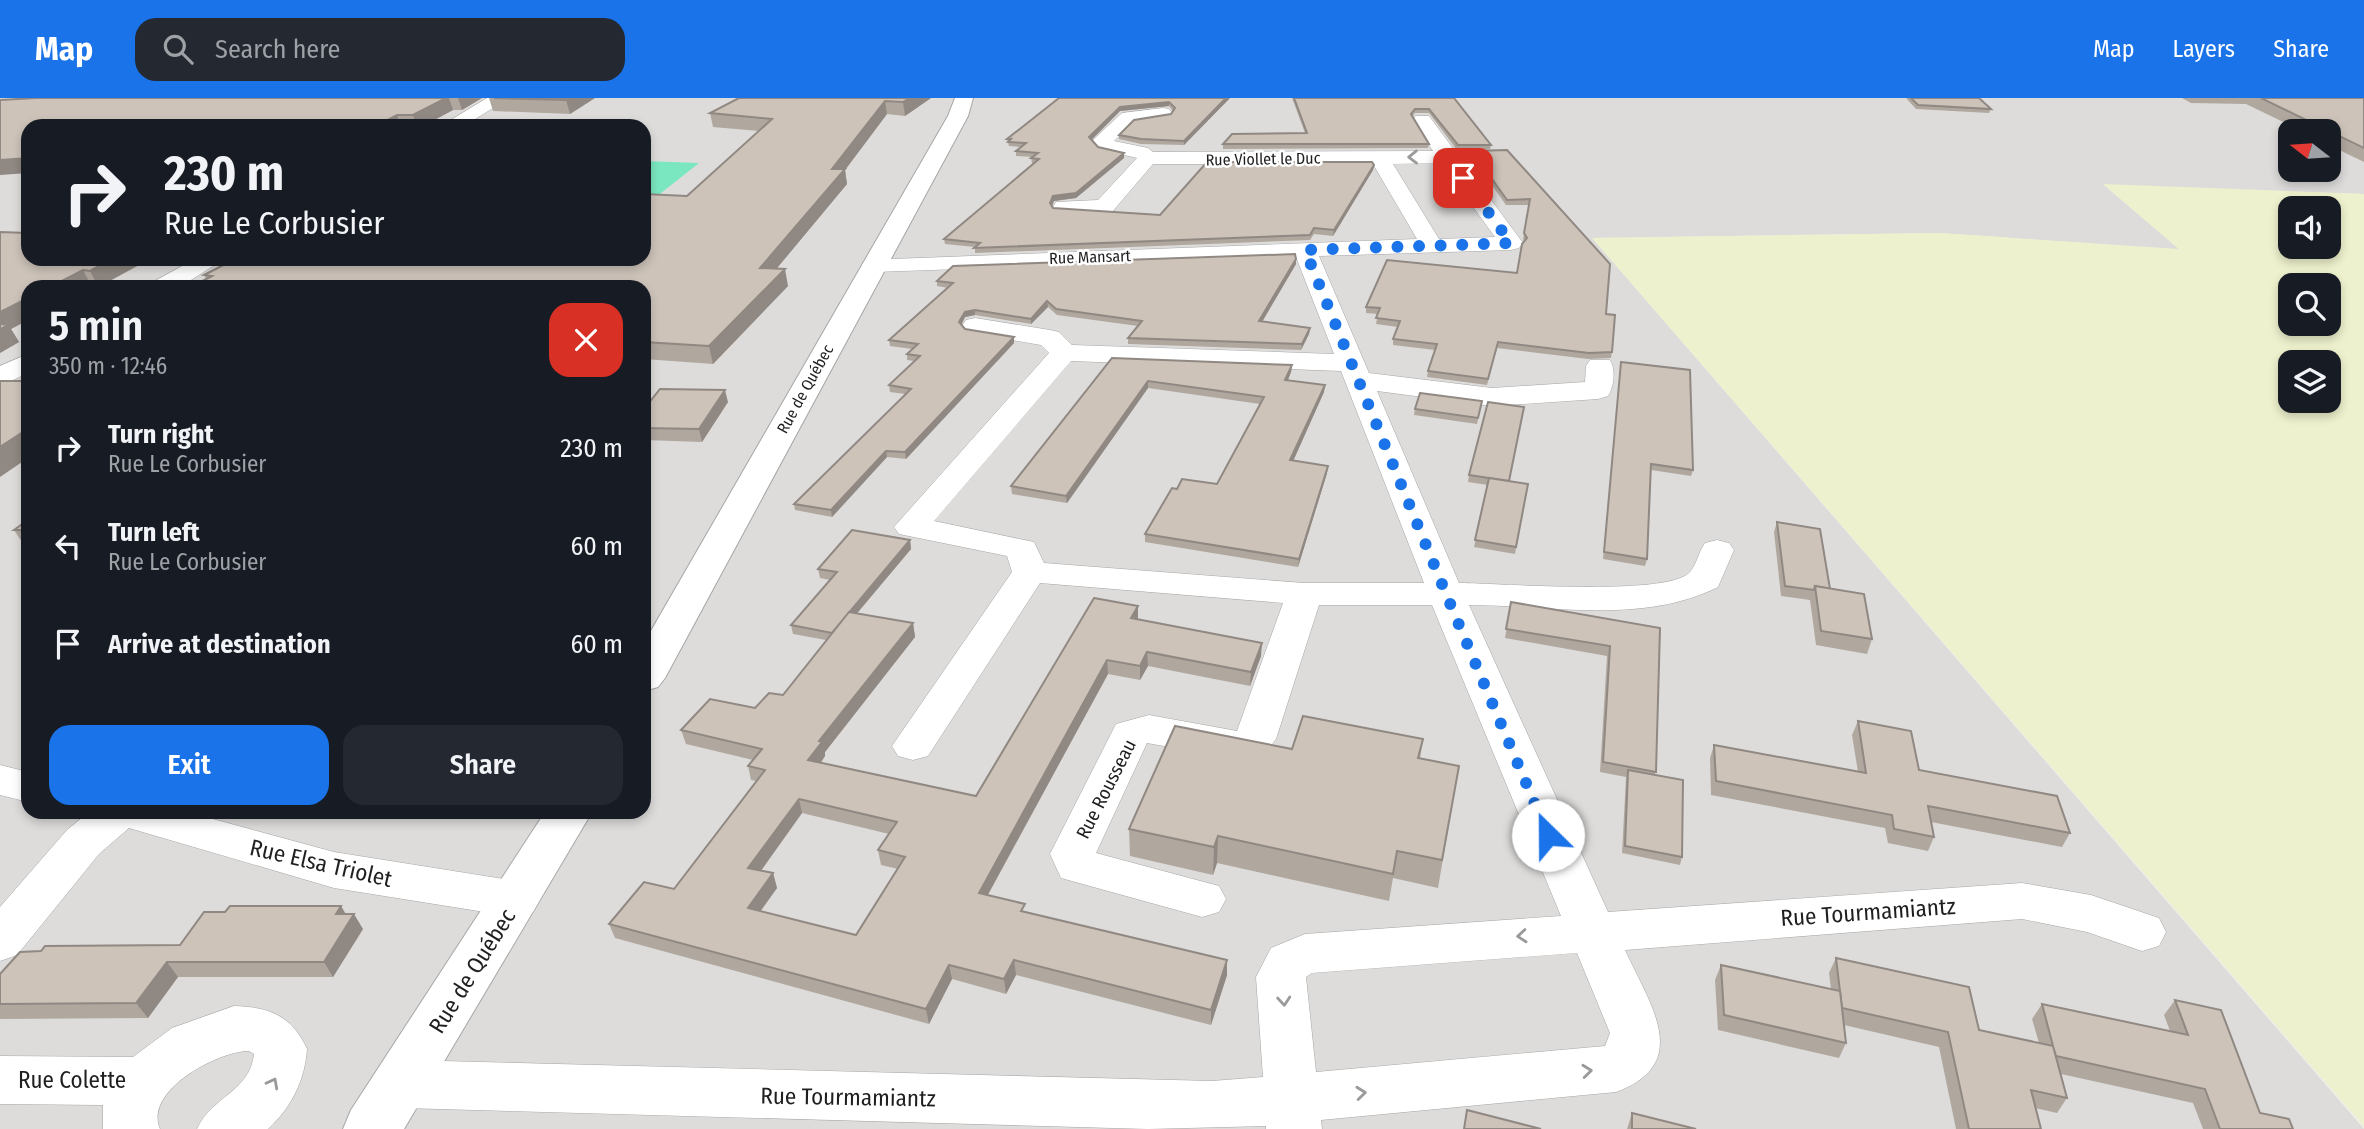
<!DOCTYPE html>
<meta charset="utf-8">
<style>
body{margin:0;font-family:"Fira Sans Condensed",sans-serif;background:#242831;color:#f1f3f6;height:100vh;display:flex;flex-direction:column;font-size:26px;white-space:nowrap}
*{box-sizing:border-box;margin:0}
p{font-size:23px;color:#9ea1a6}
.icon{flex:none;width:38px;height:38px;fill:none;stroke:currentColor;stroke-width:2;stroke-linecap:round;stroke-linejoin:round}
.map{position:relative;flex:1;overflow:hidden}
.sheet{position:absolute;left:21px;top:182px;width:630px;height:539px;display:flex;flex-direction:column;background:#171b24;border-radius:21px;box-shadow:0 4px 10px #0003}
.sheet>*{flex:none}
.top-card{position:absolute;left:21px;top:21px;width:630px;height:147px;border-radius:21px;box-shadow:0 4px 10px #0003;background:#171b24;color:#f1f3f6;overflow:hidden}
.needle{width:46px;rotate:287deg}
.tools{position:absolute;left:2278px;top:21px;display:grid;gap:14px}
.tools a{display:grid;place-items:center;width:63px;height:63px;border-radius:14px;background:#171b24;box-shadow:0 4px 10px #0003;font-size:35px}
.pin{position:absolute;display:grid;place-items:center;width:60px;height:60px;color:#fff;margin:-30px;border-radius:14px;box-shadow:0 4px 10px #0006}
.me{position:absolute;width:77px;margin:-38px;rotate:337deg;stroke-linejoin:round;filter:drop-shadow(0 0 5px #0008)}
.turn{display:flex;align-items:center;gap:24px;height:147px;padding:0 28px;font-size:32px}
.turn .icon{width:91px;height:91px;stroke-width:2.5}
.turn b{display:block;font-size:49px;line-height:60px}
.round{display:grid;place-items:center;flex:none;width:74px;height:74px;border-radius:21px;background:#242831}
.headline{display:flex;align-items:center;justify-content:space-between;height:119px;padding:0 28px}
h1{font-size:42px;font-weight:600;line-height:52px}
.primary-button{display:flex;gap:14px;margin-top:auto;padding:14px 28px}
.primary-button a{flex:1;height:80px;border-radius:21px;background:#1a73e8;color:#fff;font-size:28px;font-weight:600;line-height:80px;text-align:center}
.primary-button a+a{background:#242831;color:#f1f3f6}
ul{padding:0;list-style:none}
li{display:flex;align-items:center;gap:21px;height:98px;padding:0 28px}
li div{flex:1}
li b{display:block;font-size:26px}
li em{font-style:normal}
header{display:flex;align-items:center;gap:42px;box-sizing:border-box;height:98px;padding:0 35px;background:#1a73e8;color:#fff}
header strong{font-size:33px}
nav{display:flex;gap:38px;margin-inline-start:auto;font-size:24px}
.search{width:490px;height:63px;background:#242831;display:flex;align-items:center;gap:18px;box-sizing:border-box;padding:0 24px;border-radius:21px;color:#9ea1a6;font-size:26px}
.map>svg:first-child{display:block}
.residential{fill:#dddcdb;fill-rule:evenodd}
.farmland{fill:#edf1cd;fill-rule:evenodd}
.pitch{fill:#7ae7c0}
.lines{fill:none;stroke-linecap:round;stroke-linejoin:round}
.minor-casing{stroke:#a6a6a6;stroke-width:1}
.tertiary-casing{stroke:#a6a6a6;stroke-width:2}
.minor{fill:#fff;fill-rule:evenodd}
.tertiary{fill:#fff;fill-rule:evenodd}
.wall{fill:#b0a89f;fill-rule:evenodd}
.shaded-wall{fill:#908882}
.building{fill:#cdc3b9;stroke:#908882;stroke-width:2;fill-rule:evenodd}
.oneway{stroke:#9a9a9a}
.route{stroke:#1a73e8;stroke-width:12;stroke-dasharray:0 21.6}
.labels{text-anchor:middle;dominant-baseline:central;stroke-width:5;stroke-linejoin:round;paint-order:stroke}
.far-street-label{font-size:16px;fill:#1f1f1f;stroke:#fff}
.street-label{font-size:19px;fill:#1f1f1f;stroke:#fff}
.near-street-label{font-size:23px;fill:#1f1f1f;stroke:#fff}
</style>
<header>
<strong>Map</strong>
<div class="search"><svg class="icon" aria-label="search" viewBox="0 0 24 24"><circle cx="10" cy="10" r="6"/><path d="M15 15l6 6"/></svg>Search here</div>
<nav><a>Map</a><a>Layers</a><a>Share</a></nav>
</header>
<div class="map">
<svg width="2364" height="1031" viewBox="0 0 2364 1031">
<rect width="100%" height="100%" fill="#f0ede4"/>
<path class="residential" d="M0,0H2364V96L2104,87L2180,152L1940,135L1592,140L2364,1031H0ZM28,28H644V161H28ZM2291,33H2329V72H2291ZM28,189H644V714H28Z"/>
<path class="farmland" d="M2103,86L2364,96V1028L1592,140L1940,135L2179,151ZM2291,110H2329V149H2291ZM2291,187H2329V226H2291ZM2291,264H2329V303H2291Z"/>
<polygon class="pitch" points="644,63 699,65 656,99 644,98"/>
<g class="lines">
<defs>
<g id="minor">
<polygon points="487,0 509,0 464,28 441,28"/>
<path d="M1163,10L1169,11L1172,15L1169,19L1133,24L1114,43L1148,50L1153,54L1433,53L1413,22L1415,18H1429L1523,145L1519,150L1511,152L1319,158L1369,275L1492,290L1585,284L1586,268L1590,262H1610C1616,272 1614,289 1608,298L1598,301L1492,308L1377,293L1459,485C1498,485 1669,499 1690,474C1697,466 1699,453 1705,445L1717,442L1729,445L1734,452L1718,489C1642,527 1550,507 1469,507L1608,814L2022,785L2091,797L2159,820L2166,834L2159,848L2142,853L2087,834L2022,821L1625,852C1648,904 1695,965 1616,994L1321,1022L1322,1031H1266V1028L1148,1031L403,1010L384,1003L376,986L384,969L403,962L1212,983L1263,979L1256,879L1271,850L1305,836L1561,818L1432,507H1319L1276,641C1267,654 1258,658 1243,662L1147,645L1096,755L1219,788L1226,801L1219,814L1202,819L1061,780L1050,756L1116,626L1149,617L1237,633L1283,505L1040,485L928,658L913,662L898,658L892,648L1012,474L1007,458L899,436L894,429L1049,255L1041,247L966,234L962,228L966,222L975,220L1050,232L1059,234L1072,247L1334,256L1296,159L874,174L866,172L862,167L866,162L1417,141L1373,66H1153L1112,114H1056L1053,109L1056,104L1098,102L1137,60L1099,51L1092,44L1095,40L1122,15ZM1441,65L1495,139L1439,141L1393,66ZM1071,263L1341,273L1424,485H1304L1044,465L1034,444L934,423ZM1577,855L1610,935L1605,948L1316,974L1306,879L1312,875Z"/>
<polygon points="195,161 224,161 180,189 150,189 153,184"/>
<polygon points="28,256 28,275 0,288 0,268"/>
<polygon points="0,667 28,674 28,704 0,697"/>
<polygon points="89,714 187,714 334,754 516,783 533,788 540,801 533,814 516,819 334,790 129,730 99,756 17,857 0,863 0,809 67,732"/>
<path d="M234,908C270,909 292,918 307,951C305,982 291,1010 268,1031H197C212,998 250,994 254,956L249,953C218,953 143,993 160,1031H103V1007L0,1006V958L133,959L172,930Z"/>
</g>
<g id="tertiary">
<polygon points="955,0 973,0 968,18 665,580 658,589 644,593 644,545 948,18"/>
<polygon points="545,714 592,714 404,1031 343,1031 351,1012"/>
</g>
</defs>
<use href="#minor" class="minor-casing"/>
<use href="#tertiary" class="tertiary-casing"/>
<use href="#minor" class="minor"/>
<use href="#tertiary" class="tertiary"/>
</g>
<g class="wall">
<polygon points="36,0 482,0 462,12 453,12 423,28 28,28"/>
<polygon points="489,0 595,0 570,16 493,13"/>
<polygon points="728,0 931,0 905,18 887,16 845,72 847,86 776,171 788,188 713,266 644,261 644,189 206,181 204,177 687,98 759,33 713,29 710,15 739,0"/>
<polygon points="1059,0 1230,0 1184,47 1141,46 1119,41 1119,37 1171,16 1173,13 1169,8 1120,13 1092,42 1098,49 1124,55 1124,60 1076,100 1054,103 1052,108 1053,110 1160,117 1374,67 1373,72 1333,138 1314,136 1310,142 975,155 975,149 945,146 944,141 1034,65 1032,65 1031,60 1033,59 1016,58 1016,53 1020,49 1009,48 1007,41"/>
<polygon points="1292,0 1454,0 1491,47 1490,51 1457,52 1429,15 1415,15 1412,19 1429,46 1428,50 1223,51 1223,46 1305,35"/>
<polygon points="1906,0 1979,0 1991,11 1989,15 1916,11"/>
<polygon points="2182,0 2364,0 2364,64 2329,47 2329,33 2302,33 2246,6 2191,5"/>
<polygon points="1507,52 1606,216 1612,254 1611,260 1588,261 1497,250 1487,287 1427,279 1428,273 1435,252 1393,247 1393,241 1398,229 1376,226 1378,216 1366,215 1366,209 1517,175 1524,143 1523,141 1529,107 1506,107 1471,58 1472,53"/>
<polygon points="28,135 150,161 99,189 28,189 28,222 11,231 19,244 0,255"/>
<polygon points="1296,166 1262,224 1310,230 1309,236 1301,252 1128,246 1128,240 1138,228 1057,217 1048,209 1031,226 975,217 965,219 962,226 965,231 1014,239 1014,245 906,361 887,359 832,419 795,412 794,406 905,296 890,294 889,287 914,263 907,262 907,256 912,251 890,248 889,242 948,190 937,188 937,183"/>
<polygon points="1112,260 1292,267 1291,274 1288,282 1325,287 1324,294 1293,363 1327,375 1298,469 1145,444 1145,436 1177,391 1217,386 1260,306 1148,290 1067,405 1012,396 1011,388"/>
<polygon points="1621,264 1693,372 1691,378 1651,372 1647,461 1645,468 1603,461"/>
<polygon points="1482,303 1477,326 1414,317 1415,311"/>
<polygon points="728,304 702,344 644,342 644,311"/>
<polygon points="1469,377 1528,386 1515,456 1474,449 1488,387 1468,384"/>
<polygon points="28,422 28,453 14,432"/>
<polygon points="1777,424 1872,541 1867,556 1816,547 1810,502 1781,498 1774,434"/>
<path d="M910,442L911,451L857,515L913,525L915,539L825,654V658L821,665L976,698L1138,522L1261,558L1250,588L1148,568L1140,582L1108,576L988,797L1026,814L1227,877L1211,927L1016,877L1006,896L952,881L929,926L615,840L609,826L674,791L756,683L751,682L748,668L753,662L686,646L681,632L755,610L783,597L826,542L793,536L791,527L830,482L820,480L818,471ZM802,715L889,736L878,752L881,767L898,771L856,837L761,813L777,790L773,775L761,773Z"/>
<polygon points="1511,504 1660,530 1655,677 1682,759 1680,767 1622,755 1626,679 1600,674 1607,558 1505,540"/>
<polygon points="1858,623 1919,672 2070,735 2062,749 1931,724 1934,739 1928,753 1888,745 1885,730 1711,697 1710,660 1714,647 1858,674 1852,637"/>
<polygon points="1423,641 1420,661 1459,668 1438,790 1393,780 1389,803 1217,765 1213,777 1130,758 1129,731 1292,651"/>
<polygon points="346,816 363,831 333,879 178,879 148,920 0,921 0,876 41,853 180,847"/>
<polygon points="1836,860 1979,932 2039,945 2032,921 2042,906 2170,933 2164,917 2175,902 2260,1015 2293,1031 2203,1031 2193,1005 2061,976 2067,1000 2057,1015 2035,1010 2041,1031 1956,1031 1939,949 1844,927 1846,945 1839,960 1718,932 1715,882 1721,867 1831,891 1829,875"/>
<polygon points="1632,1015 1696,1031 1627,1031"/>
</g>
<g class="shaded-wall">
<polygon points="446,0 449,0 453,12 423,28 416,28 413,17"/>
<polygon points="458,0 482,0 462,12"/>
<polygon points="570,0 595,0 570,16 566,2"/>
<polygon points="910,0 931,0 905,18 903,4"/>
<polygon points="1226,0 1230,0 1184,47 1184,43"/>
<polygon points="885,3 887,16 845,72 847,86 763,187 760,170 832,71"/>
<polygon points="1169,4 1169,8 1120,13 1089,44 1089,39 1120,9"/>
<polygon points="397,17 401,28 376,28"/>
<polygon points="1124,55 1124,60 1076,100 1054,103 1051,110 1050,105 1053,98"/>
<polygon points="28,60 28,75 0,77 0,62"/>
<polygon points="1374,67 1373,72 1333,138 1334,132"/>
<polygon points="112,161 150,161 98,189 90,173"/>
<polygon points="1296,161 1296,166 1259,229 1259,223"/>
<polygon points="785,171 788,188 713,266 709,248"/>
<polygon points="83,172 92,189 50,189"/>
<polygon points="28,200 28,222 11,231 19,244 0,255 0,214"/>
<polygon points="1047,203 1048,209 1031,226 1031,221"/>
<polygon points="975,212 975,217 965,219 960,229 959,224 965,214"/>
<polygon points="1310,230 1309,236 1301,252 1302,246"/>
<polygon points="1014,239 1014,245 906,361 905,354"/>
<polygon points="1292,267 1291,274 1285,289 1285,282"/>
<polygon points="1148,283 1148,290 1067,405 1066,398"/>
<polygon points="1325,287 1324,294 1290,370 1290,362"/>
<polygon points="725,292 728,304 702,344 699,331"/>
<polygon points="26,332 28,335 28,360 0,379 0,349"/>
<polygon points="886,353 887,359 832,419 831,412"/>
<polygon points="1328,368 1327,375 1298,469 1299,461"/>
<polygon points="910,442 911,451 833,544 832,535"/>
<polygon points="1138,508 1138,521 1131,534 1131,520"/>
<polygon points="913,525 915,539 825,654 825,658 812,676 808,662 819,643"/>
<polygon points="1262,545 1261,558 1250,588 1251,574"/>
<polygon points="1147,554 1148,568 1140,582 1140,568"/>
<polygon points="1107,562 1108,576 981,809 979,795"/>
<polygon points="799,701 802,715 752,785 748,770"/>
<polygon points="1218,738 1217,765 1213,777 1214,749"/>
<polygon points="773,775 777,790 752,824 748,810"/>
<polygon points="341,808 350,823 354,816 363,831 333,879 324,864 336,816"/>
<polygon points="1014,862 1016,877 1006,896 1004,881"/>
<polygon points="1227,862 1227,877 1211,927 1211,912"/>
<polygon points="167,864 178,879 148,920 136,905"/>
<polygon points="949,867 952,881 929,926 926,911"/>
</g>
<g class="building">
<polygon points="36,0 446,0 413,17 397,17 376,28 28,28 28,60 0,62 0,2"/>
<polygon points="494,0 570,0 566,2"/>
<polygon points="739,0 910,0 903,4 885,3 832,71 845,71 760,170 785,171 709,248 644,244 644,189 191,189 212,178 204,177 235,161 644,161 644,96 687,98 772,21 710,15"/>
<polygon points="1059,0 1226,0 1184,43 1141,41 1119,37 1134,22 1171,16 1175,10 1169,4 1120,9 1089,39 1098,49 1124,55 1076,95 1053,98 1050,105 1053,110 1160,117 1207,64 1372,64 1374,67 1334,132 1314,130 1310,137 974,150 980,145 944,141 1039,61 1031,60 1038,55 1016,53 1026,45 1008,44 1011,41 1007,41"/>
<polygon points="1294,0 1454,0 1491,47 1458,47 1429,11 1415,11 1411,16 1429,46 1223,46 1232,36 1307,35"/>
<polygon points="1911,0 1979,0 1991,11 1918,7"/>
<polygon points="2261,0 2364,0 2364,50"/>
<polygon points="1507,52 1610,166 1606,216 1615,217 1612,254 1589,255 1498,244 1488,281 1428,273 1437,246 1393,241 1400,223 1376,220 1380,210 1366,209 1387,162 1517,175 1522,146 1527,140 1524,135 1530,101 1507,102 1472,53"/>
<polygon points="0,134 28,135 28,161 112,161 90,173 83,172 50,189 28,189 28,200 0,214"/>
<polygon points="1295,156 1296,161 1259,223 1310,230 1302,246 1128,240 1142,223 1056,211 1047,203 1031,221 975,212 965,214 959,224 965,231 1014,239 905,354 886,353 831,412 794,406 911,291 889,287 920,258 907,256 918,246 889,242 953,185 937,183 953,168"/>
<polygon points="0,226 9,227 0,231"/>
<polygon points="1112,260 1292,267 1285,282 1325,287 1290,362 1328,368 1299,461 1145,436 1172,390 1177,391 1182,381 1217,386 1264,299 1148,283 1066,398 1011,388"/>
<polygon points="1621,264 1690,272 1693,372 1651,366 1647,461 1604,454"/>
<polygon points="0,283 28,283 28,332 26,332 0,349"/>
<polygon points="660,291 725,292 699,331 644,330 644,311"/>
<polygon points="1420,295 1482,303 1478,320 1415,311"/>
<polygon points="1488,304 1524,309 1509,383 1469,377"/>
<polygon points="1489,380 1528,386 1516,449 1475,442"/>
<polygon points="28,422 28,432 14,432"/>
<polygon points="1777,424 1820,431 1830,491 1815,488 1814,492 1785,488"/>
<polygon points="852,432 910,442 832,535 791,527 837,474 818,471"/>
<polygon points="1815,488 1864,496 1872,541 1821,533"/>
<path d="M1094,500L1138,508L1131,520L1262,545L1251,574L1147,554L1140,568L1107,562L979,795L1025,806L1021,813L1227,862L1211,912L1014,862L1004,881L949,867L926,911L609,826L644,784L674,791L765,672L748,668L762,651L681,632L710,601L755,610L769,595L783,597L849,514L913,525L819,643L822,644L808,662L976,698ZM799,701L897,724L878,752L905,759L856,837L748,810L773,775L748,770Z"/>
<polygon points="1511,504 1660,530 1656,674 1603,664 1610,548 1506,531"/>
<polygon points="1303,618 1423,641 1418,660 1459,668 1442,762 1397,753 1393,776 1218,738 1214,749 1129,731 1175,628 1292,651"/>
<polygon points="1858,623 1911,633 1919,672 2057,698 2070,735 1928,708 1934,739 1894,731 1892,717 1716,683 1714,647 1866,675"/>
<polygon points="1628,672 1683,682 1682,759 1625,748"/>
<polygon points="230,808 341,808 336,816 354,816 324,864 167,864 136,905 0,906 0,876 20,854 41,853 45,848 180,847 204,814 225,814"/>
<polygon points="1836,860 1969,889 1979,932 2053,948 2042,906 2188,937 2175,902 2221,912 2260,1015 2289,1021 2293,1031 2220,1031 2205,991 2056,958 2053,948 2067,1000 2031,992 2041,1031 1969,1031 1948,934 1842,910"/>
<polygon points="1721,867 1840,893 1846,945 1724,917"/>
<polygon points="1467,1012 1541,1031 1464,1031"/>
<polygon points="1632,1015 1696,1031 1632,1031"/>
</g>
<defs><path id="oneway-chevron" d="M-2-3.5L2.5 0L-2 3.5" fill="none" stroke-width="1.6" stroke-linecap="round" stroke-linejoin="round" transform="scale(1.75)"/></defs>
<g class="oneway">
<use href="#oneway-chevron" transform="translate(1413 59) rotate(179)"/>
<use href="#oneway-chevron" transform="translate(1522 838) rotate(175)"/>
<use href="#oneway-chevron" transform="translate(1284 903) rotate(85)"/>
<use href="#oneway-chevron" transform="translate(1587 973) rotate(-6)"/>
<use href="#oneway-chevron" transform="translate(273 985) rotate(-62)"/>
<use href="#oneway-chevron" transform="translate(1361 995) rotate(-6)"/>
</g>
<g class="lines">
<polyline class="route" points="1463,80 1511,145 1305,152 1446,496 1548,737"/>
</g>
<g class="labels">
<g class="far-street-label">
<text transform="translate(1263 61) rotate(-1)">Rue Viollet le Duc</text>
<text transform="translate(1090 159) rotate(-2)">Rue Mansart</text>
<text transform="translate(805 291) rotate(-61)">Rue de Québec</text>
</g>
<g class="street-label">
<text transform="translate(1106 691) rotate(-63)">Rue Rousseau</text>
</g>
<g class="near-street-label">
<text transform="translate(321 765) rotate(13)">Rue Elsa Triolet</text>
<text transform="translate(1868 814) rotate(-4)">Rue Tourmamiantz</text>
<text transform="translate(472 873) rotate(-58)">Rue de Québec</text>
<text x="72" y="982">Rue Colette</text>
<text transform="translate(848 999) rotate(1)">Rue Tourmamiantz</text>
</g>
</g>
</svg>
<div class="tools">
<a><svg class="needle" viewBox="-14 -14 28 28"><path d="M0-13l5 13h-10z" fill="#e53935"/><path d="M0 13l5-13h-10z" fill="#9ea1a6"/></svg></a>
<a><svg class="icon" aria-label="sound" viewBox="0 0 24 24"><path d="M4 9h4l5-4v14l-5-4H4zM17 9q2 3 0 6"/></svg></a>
<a><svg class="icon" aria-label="search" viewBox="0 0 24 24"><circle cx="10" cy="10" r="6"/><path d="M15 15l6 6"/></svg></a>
<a><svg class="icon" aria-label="layers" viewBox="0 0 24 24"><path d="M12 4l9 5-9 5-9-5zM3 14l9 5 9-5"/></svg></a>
</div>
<div class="pin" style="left:1463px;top:80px;background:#d93025"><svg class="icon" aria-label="arrive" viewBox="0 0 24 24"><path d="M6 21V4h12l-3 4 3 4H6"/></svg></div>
<svg class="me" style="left:1548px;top:737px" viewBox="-20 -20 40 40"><circle r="19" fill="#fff"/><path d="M0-13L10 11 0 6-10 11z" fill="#1a73e8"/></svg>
<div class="top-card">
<div class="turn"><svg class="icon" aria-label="right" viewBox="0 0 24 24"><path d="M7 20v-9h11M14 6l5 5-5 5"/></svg><div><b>230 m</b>Rue Le Corbusier</div></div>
</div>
<section class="sheet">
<div class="headline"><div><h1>5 min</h1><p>350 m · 12:46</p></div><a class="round" style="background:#d93025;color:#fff"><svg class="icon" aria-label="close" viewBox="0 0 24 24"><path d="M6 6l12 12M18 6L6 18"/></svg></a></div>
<ul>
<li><svg class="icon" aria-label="right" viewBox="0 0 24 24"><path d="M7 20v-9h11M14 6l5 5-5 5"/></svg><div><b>Turn right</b><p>Rue Le Corbusier</p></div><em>230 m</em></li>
<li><svg class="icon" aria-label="left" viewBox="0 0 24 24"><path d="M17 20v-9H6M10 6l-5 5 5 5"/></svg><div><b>Turn left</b><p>Rue Le Corbusier</p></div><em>60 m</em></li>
<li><svg class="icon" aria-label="arrive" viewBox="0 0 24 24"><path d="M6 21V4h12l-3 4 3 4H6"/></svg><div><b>Arrive at destination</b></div><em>60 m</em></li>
</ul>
<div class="primary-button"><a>Exit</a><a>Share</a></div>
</section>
</div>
